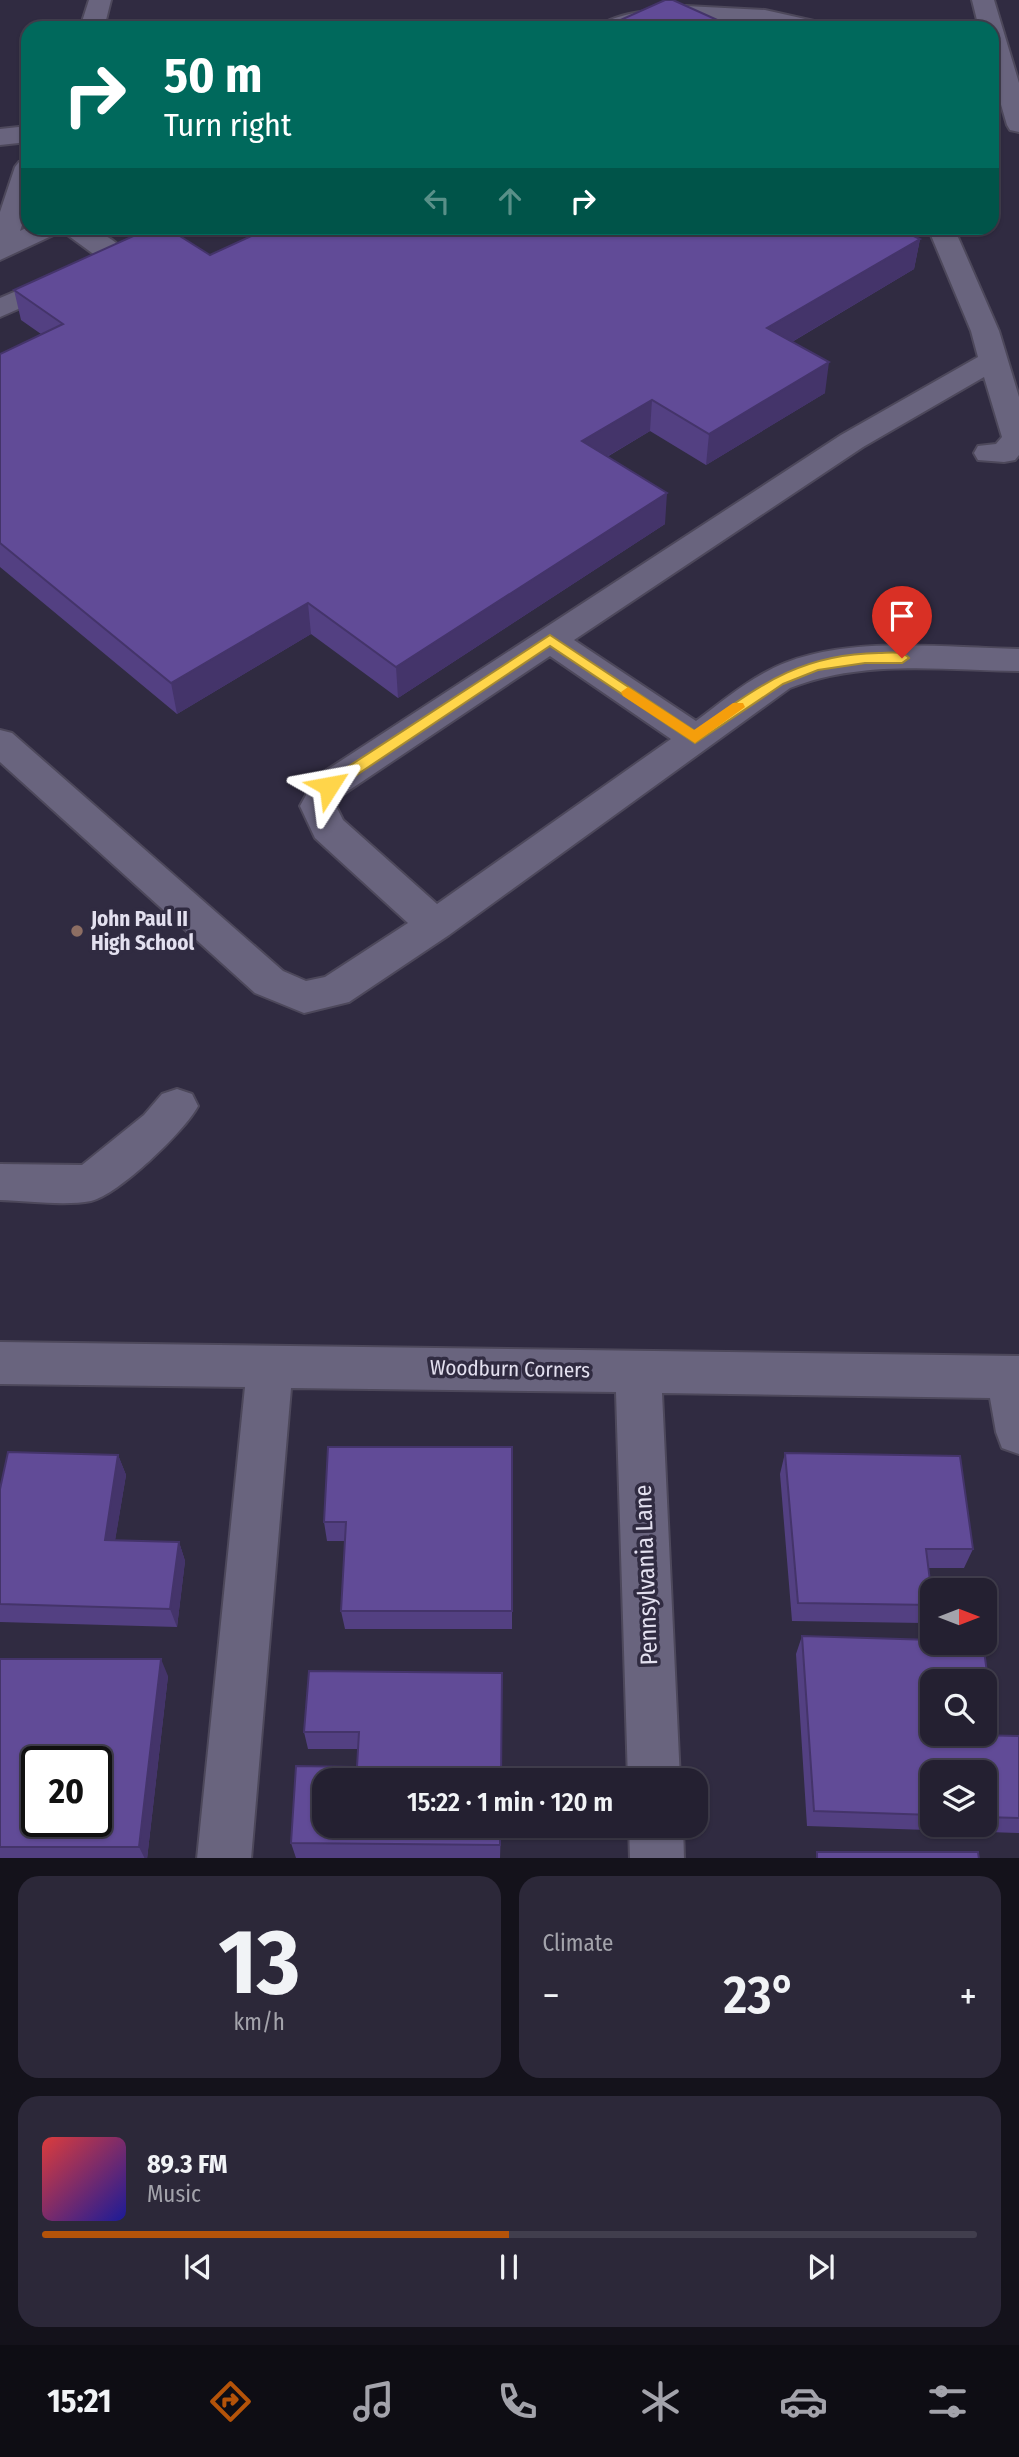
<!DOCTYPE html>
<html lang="en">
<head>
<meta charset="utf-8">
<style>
  body { margin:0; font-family:"Fira Sans Condensed",sans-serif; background:#2c2839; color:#f1f3f6; height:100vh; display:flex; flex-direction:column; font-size:26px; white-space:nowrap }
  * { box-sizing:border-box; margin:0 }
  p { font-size:23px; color:#a3a3ab }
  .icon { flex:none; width:38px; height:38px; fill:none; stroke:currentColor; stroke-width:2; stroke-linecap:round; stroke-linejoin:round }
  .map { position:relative; height:1858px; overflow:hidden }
  .panel { display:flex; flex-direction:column; gap:18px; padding:18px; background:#14121b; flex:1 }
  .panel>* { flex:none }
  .hud { position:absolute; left:21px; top:21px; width:978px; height:214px; border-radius:21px; box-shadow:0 2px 5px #0004,0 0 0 2px #413e4d; background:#00695c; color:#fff; overflow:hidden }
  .needle { width:46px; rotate:90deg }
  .buttons { position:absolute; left:920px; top:1578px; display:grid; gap:14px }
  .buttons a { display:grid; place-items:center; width:77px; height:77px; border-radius:14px; background:#242031; box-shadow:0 2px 5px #0004,0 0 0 2px #413e4d; font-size:35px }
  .speed { position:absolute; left:21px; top:1746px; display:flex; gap:14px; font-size:35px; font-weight:700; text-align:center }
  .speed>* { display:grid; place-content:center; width:91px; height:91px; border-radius:50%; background:#242031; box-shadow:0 2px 5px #0004,0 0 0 2px #413e4d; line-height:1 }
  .speed .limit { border:4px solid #111; border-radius:10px; background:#fff; color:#111 }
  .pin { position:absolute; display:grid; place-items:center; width:60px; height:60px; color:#fff; margin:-72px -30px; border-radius:50% 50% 50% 0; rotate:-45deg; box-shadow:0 0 7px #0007 }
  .pin .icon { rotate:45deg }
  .me { position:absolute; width:77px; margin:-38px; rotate:56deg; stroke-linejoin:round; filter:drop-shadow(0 0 5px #0008) }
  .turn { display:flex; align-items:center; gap:24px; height:147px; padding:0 28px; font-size:32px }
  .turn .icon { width:91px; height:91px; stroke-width:2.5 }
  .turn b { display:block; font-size:49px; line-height:60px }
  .lanes { display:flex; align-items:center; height:66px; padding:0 28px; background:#0003; justify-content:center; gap:35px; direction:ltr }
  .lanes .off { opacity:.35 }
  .big { font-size:52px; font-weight:600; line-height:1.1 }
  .panel .tile { flex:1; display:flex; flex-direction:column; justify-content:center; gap:10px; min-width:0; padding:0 24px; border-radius:21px; background:#2c2839 }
  .panel .dial { align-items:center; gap:0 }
  .dial b { font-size:91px; line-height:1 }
  .song { display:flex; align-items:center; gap:21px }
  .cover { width:84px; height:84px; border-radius:10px; background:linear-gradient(135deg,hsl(0 70% 55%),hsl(240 70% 35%)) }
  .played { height:7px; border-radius:4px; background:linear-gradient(90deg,#b45309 50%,#413e4d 50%) }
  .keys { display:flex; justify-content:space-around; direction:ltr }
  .heat { display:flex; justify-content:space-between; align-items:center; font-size:38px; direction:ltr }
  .panel .tiles { flex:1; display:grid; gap:18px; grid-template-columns:1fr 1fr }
  .tile:last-child { grid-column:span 2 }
  .trip { position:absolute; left:312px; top:1768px; width:396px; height:70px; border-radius:21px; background:#242031; box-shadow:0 2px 5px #0004,0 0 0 2px #413e4d; font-weight:600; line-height:70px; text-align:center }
  .tab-bar { display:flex; height:112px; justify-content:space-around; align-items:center; background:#0e0d14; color:#a3a3ab }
  .tab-bar .icon { width:49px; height:49px }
  .tab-bar .active { color:#b45309 }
  .tab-bar b { font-size:32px; color:#f1f3f6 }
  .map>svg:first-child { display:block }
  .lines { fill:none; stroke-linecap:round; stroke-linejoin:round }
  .minor-casing { stroke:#4d485b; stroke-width:4 }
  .minor { fill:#69647e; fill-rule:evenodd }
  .wall { fill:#534082; fill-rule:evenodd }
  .shaded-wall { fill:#44346a }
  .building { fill:#614b97; stroke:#44346a; stroke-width:2; fill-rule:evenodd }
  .route { fill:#ffd54a; stroke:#a68a30; stroke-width:2 }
  .slow { fill:#f59e0b }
  .education-dot { fill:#8d6e63; stroke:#302b41; stroke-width:2.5 }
  .labels { text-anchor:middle; stroke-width:7; stroke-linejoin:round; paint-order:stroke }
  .poi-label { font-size:21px; font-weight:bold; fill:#e3e0ef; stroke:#302b41; text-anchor:start }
  .street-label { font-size:21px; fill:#e3e0ef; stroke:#302b41 }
  .near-street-label { font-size:24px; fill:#e3e0ef; stroke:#302b41 }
</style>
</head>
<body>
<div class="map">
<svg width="1019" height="1859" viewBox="0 0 1019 1859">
  <rect width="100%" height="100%" fill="#302b41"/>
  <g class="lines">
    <defs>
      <path id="minor" d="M89 0H111L104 28H80Z
        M972 0H994L1019 83V132L1010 130 1007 125 992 74V28H979Z
        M686 6 765 10 823 23 827 28C788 28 751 20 712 20 674 19 637 28 598 28 609 13 667 8 686 6Z
        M28 126V142L0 145V129Z
        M28 159V207L20 231 28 227C64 228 103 221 127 255L123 261H103L62 231 0 260V212L15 167 19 162Z
        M928 228H954L999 331 1019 397V455L1015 460 1004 462 978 460 974 453 978 446 996 444 1002 437 984 377 863 447 574 640 696 721C718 705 741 685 766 672 836 633 941 648 1019 649V671C943 670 862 659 790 688L449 935 349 1002 304 1013 255 993 0 762V730L12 733 283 971 306 981 325 977 408 923 315 838 300 806 316 777 841 435 978 357 971 331ZM550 656 671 739 437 904 343 820 336 806 342 795Z
        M63 271 73 273 77 279 73 285 0 317V298Z
        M177 1089 192 1094 198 1106C185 1131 118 1195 91 1201 66 1206 27 1201 0 1200V1164L82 1165 144 1115 162 1094Z
        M0 1342 1019 1356V1454L1002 1448 996 1432 990 1398 662 1393 680 1780H628L616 1392 291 1388 251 1859H197L245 1387 0 1384Z
        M629 1825H683L684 1859H630Z"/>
    </defs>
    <use href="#minor" class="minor-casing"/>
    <use href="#minor" class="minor"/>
  </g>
  <path class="wall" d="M920 239 914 269 792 342 825 393 706 465 650 431 607 457 665 524 398 698 311 634 177 714 0 567V354L41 334 21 320 14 290 210 255Z
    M512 1447V1629H345L341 1611 345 1541H327L324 1522Z
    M785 1453 973 1549 964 1568H928L933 1605 924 1623 792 1621 780 1474Z
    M118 1455 126 1475 115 1540 179 1542 185 1561 177 1627 0 1622V1489Z
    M802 1636 988 1680 985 1684V1682H933V1734L1019 1736V1833L807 1826 796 1654ZM933 1773H985V1825H933Z
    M0 1659 168 1676 147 1859H0Z
    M309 1671 501 1825 500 1859 296 1858 291 1843 357 1767 358 1749H308L304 1732Z"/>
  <path class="shaded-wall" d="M920 239 914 269 763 359 767 328Z
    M829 362 825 393 706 465 709 434Z
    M652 400 650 431 581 472 582 441Z
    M667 493 665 524 398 698 396 667Z
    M308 603 311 634 177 714 171 683Z
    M118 1455 126 1475 112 1559 105 1540Z
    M179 1542 185 1561 177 1627 170 1609Z
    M161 1659 168 1676 147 1859H145L139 1847Z"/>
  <path class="building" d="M665 0H673L735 28H611L607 26Z
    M151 228H167L210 255 269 228H897L920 239 767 328 829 362 709 434 652 400 582 441 667 493 396 667 308 603 171 683 0 543V354L63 324 14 290Z
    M328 1447H512V1611H341L346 1522H324Z
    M8 1452 118 1455 105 1540 179 1542 170 1609 0 1604V1489Z
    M785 1453 960 1456 973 1549H926L933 1605 798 1603Z
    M802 1636 933 1640V1643H983L988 1680 941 1678 942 1682H933V1734L1019 1736V1818L985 1817V1773H933V1815L814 1811Z
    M0 1659H161L139 1847H0ZM37 1762H96V1822H37Z
    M309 1671 502 1673 501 1780H324V1825H500V1845L291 1843 296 1766 357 1767 359 1732H304Z
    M817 1852H978L979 1859H817Z"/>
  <path class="route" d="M550 635 695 731C758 687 798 654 879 653 889 653 902 650 909 658L902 663H865L818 670 783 684 695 743 550 646 334 790H323V783Z"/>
  <path class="slow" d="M628 687 694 730 733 703H743L745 707 695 743 623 696 621 692Z"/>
  <circle class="education-dot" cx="77" cy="931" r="7"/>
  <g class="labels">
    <g class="poi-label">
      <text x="91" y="926">John Paul II<tspan x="91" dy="24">High School</tspan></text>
    </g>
    <g class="street-label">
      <text transform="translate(510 1369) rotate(1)" y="7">Woodburn Corners</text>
    </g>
    <g class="near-street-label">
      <text transform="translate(646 1575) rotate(-92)" y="8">Pennsylvania Lane</text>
    </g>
  </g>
</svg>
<div class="buttons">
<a><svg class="needle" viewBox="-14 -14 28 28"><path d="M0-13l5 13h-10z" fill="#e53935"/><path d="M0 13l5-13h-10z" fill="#a3a3ab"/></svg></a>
<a><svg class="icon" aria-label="search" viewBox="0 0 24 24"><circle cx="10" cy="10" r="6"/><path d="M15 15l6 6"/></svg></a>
<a><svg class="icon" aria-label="layers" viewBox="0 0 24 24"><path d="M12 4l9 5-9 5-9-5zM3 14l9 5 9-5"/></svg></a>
</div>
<div class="speed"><div class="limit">20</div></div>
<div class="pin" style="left:902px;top:658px;background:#d93025"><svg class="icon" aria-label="arrive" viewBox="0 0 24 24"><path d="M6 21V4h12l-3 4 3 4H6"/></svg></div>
<svg class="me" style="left:329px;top:786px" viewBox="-20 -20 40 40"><path d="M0-17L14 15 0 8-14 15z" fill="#ffd54a" stroke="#fff" stroke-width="4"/></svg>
<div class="trip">15:22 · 1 min · 120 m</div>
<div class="hud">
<div class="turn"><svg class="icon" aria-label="right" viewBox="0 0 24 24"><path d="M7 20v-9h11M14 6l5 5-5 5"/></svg><div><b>50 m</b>Turn right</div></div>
<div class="lanes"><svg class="icon off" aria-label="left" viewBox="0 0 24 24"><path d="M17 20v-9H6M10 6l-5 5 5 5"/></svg><svg class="icon off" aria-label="ahead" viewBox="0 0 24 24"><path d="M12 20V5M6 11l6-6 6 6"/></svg><svg class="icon" aria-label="right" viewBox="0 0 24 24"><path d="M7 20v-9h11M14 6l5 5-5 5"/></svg></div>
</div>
</div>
<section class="panel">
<div class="tiles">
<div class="tile dial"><b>13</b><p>km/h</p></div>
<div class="tile"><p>Climate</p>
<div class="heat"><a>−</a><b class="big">23°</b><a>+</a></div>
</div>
<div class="tile">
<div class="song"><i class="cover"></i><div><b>89.3 FM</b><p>Music</p></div></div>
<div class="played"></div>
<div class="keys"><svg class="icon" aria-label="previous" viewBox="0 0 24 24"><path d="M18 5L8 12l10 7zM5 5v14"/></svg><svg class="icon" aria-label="pause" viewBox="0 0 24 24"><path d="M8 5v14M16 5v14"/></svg><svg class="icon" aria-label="next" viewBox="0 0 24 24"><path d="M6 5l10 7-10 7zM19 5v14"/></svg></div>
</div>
</div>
</section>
<nav class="tab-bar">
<b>15:21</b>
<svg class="icon active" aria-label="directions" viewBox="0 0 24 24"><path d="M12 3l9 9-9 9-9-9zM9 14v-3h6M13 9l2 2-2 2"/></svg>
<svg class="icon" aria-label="music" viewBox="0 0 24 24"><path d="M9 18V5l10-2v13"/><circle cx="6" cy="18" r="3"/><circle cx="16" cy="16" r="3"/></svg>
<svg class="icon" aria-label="phone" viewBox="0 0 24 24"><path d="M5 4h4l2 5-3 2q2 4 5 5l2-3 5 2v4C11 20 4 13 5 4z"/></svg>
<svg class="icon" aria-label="climate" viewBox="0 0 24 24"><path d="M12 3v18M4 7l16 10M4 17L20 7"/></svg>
<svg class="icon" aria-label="car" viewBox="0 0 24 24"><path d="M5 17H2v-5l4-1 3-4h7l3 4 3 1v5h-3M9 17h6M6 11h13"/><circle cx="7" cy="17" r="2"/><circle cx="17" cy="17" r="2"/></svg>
<svg class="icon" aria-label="filters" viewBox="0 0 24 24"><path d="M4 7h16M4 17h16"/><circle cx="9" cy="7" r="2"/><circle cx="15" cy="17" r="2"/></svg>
</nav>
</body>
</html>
